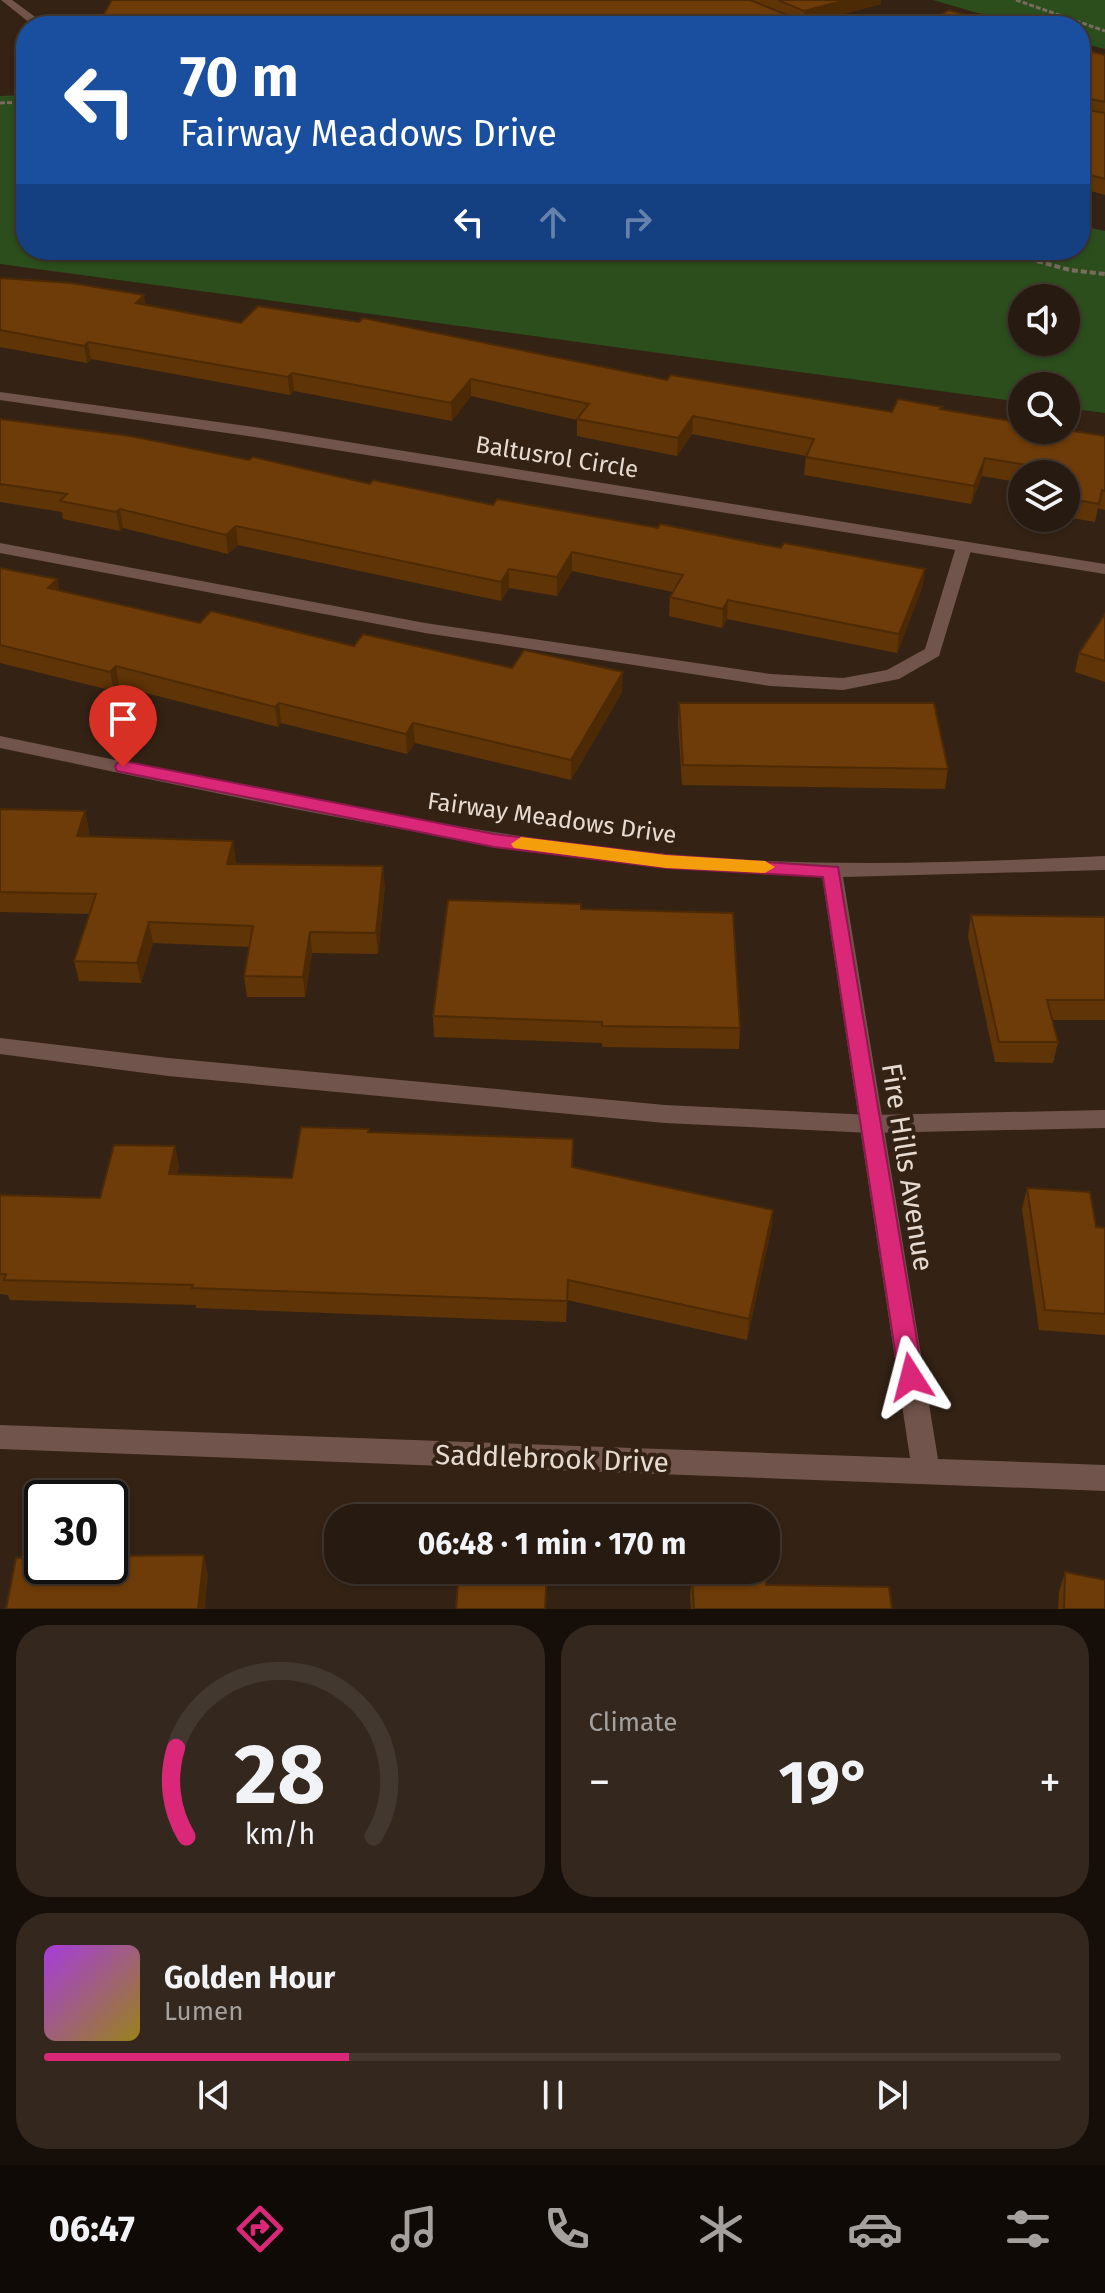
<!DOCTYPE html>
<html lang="en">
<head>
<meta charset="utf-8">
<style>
  body { margin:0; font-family:"Fira Sans",sans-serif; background:#33271e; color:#f1f3f6; height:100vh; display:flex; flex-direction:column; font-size:30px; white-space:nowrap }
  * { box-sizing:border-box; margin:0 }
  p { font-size:26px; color:#a4a19f }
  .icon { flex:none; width:44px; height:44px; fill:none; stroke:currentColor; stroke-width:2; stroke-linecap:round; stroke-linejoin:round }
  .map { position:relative; height:1609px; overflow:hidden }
  .side { display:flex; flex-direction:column; gap:16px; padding:16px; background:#150e09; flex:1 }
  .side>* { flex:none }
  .guide { position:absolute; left:16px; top:16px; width:1074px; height:244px; border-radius:32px; box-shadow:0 2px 6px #0004,0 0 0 2px #433830; background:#1a4fa0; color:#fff; overflow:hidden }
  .controls { position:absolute; left:1008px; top:284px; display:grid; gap:16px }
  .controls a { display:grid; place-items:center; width:72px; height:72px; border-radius:50%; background:#271a10; box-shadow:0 2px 6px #0004,0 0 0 2px #433830; font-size:40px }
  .speed { position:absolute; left:24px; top:1480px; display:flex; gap:16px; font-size:40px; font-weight:700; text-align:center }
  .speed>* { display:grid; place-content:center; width:104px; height:104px; border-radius:50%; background:#271a10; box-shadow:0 2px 6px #0004,0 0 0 2px #433830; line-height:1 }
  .speed .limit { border:4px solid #111; border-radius:12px; background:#fff; color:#111 }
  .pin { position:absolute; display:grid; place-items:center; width:68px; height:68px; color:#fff; margin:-82px -34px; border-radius:50% 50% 50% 0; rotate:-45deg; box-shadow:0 0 8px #0007 }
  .pin .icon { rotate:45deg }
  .me { position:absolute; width:88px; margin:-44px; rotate:351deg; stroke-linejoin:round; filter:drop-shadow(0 0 6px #0008) }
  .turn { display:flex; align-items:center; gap:28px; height:168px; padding:0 32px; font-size:36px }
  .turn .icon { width:104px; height:104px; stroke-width:2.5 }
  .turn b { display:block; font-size:56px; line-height:68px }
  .lanes { display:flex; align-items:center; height:76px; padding:0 32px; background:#0003; justify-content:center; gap:40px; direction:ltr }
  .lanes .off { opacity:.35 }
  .big { font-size:60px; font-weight:700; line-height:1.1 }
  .side .card { flex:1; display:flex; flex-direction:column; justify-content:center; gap:12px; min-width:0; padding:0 28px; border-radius:32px; background:#33271e }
  .side .dial { align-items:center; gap:0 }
  .dial svg { height:208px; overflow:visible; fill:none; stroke:#433830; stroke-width:7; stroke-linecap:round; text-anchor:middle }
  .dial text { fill:#f1f3f6; stroke:none }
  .song { display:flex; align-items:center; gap:24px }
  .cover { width:96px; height:96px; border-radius:12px; background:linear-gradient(135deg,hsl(280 70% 55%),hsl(50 70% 35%)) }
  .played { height:8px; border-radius:4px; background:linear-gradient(90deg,#db2777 30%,#433830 30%) }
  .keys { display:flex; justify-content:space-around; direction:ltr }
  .heat { display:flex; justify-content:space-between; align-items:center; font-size:44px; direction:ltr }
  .side .tiles { flex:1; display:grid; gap:16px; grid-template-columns:1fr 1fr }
  .card:last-child { grid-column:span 2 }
  .trip { position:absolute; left:324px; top:1504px; width:456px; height:80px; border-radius:32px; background:#271a10; box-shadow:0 2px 6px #0004,0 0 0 2px #433830; font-weight:700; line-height:80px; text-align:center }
  .tabs { display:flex; height:128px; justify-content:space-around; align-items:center; background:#100a06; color:#a4a19f }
  .tabs .icon { width:56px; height:56px }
  .tabs .current { color:#db2777 }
  .tabs b { font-size:36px; color:#f1f3f6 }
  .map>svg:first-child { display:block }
  .green { fill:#2b4e1c; fill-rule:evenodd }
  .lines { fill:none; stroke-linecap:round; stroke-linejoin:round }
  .path-far1 { stroke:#7a6b5f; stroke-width:3; stroke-dasharray:5 2; stroke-linecap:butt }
  .path { stroke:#7a6b5f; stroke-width:4; stroke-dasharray:6 3; stroke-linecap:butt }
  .service { fill:#71544b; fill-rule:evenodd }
  .minor { fill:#71544b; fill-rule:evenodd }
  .wall { fill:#5f3407 }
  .shaded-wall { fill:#4d2a06 }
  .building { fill:#6e3c08; stroke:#4d2a06; stroke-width:2 }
  .route { fill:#db2777; stroke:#8e194d; stroke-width:2 }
  .slow { fill:#f59e0b }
  .labels { text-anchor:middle; stroke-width:8; stroke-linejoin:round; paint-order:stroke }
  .street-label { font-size:24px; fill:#e6dad1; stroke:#342315 }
  .near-street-label { font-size:28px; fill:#e6dad1; stroke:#342315 }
</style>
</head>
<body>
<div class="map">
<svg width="1105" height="1609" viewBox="0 0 1105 1609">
  <rect width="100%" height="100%" fill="#342315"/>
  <path class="green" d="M933 0H1105V49L1080 43V26H1022Z
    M26 95V250H1080V226L1105 231V413L1066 408V386H1022V402L0 264V96ZM1022 298H1066V342H1022Z"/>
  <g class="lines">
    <path class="path-far1" d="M1016 0 1105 31
      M0 103 26 102
      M996 250 1018 256"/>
    <path class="path" d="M1011 254 1070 270 1105 274"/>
    <path class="service" d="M964 542 972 547 939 656 899 679 843 690 770 686 425 633 0 553V543L425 623 770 674 843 678 887 670 925 649 956 547Z
      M0 1038 168 1058 665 1105 871 1115 1105 1110V1128L871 1133 665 1123 168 1076 0 1054Z"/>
    <path class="minor" d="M1 0H12L38 19 60 26 30 23Z
      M724 0H738L800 26H786Z
      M0 392 261 428 1105 564V574L261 438 0 400Z
      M0 736C220 781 441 832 665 854 811 868 959 863 1105 856V870L843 877 938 1459 1105 1465V1491L0 1449V1425L910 1458 822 876C544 869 272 804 0 748Z"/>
  </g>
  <path class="wall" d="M112 0H881V4L802 25 787 18 786 26Z
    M1080 49 1105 55V195L1080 188Z
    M0 278 241 323 667 380 892 412 941 409 1105 436V510L1098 508 1095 522 1066 517V474H1022V483L982 476 971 504 804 475 806 456 692 434 677 456 577 436V420L471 396 452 421 294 391 290 395 91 359 87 363 0 347Z
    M0 419 493 505 658 528 781 548 925 569 922 588 897 653 727 619 722 628 669 616 670 597 673 592 572 571 557 596 509 588 501 601 238 545 228 554 123 528 120 531 63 519 62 512 0 502Z
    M0 568 57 579 59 590 200 623 512 668 622 692 571 780 415 743 407 754 281 723 278 727 119 686 114 691 0 663Z
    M1105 614V682L1075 672 1079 653Z
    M679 703 948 769 945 789 682 785 678 723Z
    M0 809 85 811 89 831 88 836 233 841 236 864 385 886 378 954 312 953 305 997H247L244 976 250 947 153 943 141 983 79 981 74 961 90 914 0 912Z
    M581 909 740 1028 739 1049 602 1047V1043L434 1037 433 1016Z
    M971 915 1105 917V1020H1052L1058 1042 1053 1063 995 1062 968 936Z
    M369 1129V1133L573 1167 773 1210 771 1230 747 1340 567 1300 566 1322 196 1308V1305L10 1300 8 1295 0 1294V1195L100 1198 175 1146 179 1167 177 1174 292 1178Z
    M1027 1188 1096 1227 1105 1228V1335L1039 1330 1022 1209Z
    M1065 1572 1105 1609H1058L1059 1592Z
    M692 1576 766 1585 892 1609H691L690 1595Z"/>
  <path class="shaded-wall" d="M846 0H881V4L802 25 804 11Z
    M787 15 786 26H745Z
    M144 295 147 312 136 303Z
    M88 342 91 359 87 363 84 346Z
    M292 373 294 391 290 395 288 377Z
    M471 379V396L452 421 451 403Z
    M693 416 692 434 677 456 678 438Z
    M985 458 982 476 971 504 974 486Z
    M120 509 123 528 120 531 116 512Z
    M236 526 238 545 228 554 226 535Z
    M572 552V571L557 596V577Z
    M509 569V588L501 601V582Z
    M925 569 922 588 897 653 899 634Z
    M57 579 61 598 48 588Z
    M728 600 727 619 722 628 723 609Z
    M116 666 119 686 114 691 110 672Z
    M623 672 622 692 571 780V760Z
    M279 703 281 723 278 727 275 707Z
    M413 723 415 743 407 754 406 734Z
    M85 811 89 831 81 856 77 836Z
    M233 841 236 861 230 884 227 864Z
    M383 866 385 886 378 954 376 933Z
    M149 922 153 943 141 983 137 963Z
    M310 932 312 953 305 997 303 977Z
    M175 1146 179 1167 173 1194 169 1174Z
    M773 1210 771 1230 747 1340 749 1319Z
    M204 1555 208 1575 205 1609H198Z"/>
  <path class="building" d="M112 0H750L787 15 745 26H97Z
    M778 0H846L804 11Z
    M949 10 973 17 981 14 1023 26H922Z
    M1080 49 1105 55V102L1081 97 1082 109 1105 113V179L1080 172Z
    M0 278 71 283 144 295 136 303 241 323 258 306 359 322 363 318 667 380 671 375 892 412 898 399 942 407 940 409 1022 423V430H1066L1105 436V491L1102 490 1099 504 1066 498V474H1061L1062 471 985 458 974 486 806 457 814 439 693 416 678 438 577 419 589 404 471 379 451 403 292 373 288 377 88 342 84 346 0 330Z
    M0 419 130 436 249 460 253 457 370 484 373 480 493 505 497 499 658 528 660 524 781 548 784 543 925 569 899 634 728 600 723 609 670 597 683 575 572 552 557 577 509 569 501 582 236 526 226 535 120 509 116 512 60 501 67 494 0 484Z
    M0 568 57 579 48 588 200 623 211 611 354 646 363 634 512 668 524 650 623 672 571 760 413 723 406 734 279 703 275 707 116 666 110 672 0 645Z
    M1105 614V661L1079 653Z
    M679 703H934L948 769 683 765Z
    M0 809 85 811 77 836 233 841 227 864 383 866 376 933 310 932 303 977 244 976 253 926 149 922 137 963 74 961 96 894 0 892Z
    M448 900 581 904V909L733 913 740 1028 602 1026V1022L433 1016Z
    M971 915 1105 917V1000H1047L1058 1042H999Z
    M301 1127 369 1129 368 1132 573 1139 572 1167 773 1210 749 1319 568 1280 567 1301 192 1288 193 1285 4 1280 6 1274H0V1195L100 1198 114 1145 175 1146 169 1174 292 1178Z
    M1027 1188 1090 1192 1096 1227 1105 1228V1314L1045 1310Z
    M204 1555 198 1609H6L16 1558 42 1557V1566H110V1556Z
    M459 1570 547 1571 545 1609H456Z
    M1065 1572 1105 1580V1609H1064Z
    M692 1576H766V1585L889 1587 892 1609H694Z"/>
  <path class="route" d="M123 761 494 834 666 855 838 867 923 1377 920 1384 911 1388 902 1384 899 1377 823 877 666 868 494 847 117 771 115 767 117 763Z"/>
  <path class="slow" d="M521 837 666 855 765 861 775 867 765 873 666 868 514 848 511 844Z"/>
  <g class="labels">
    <g class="street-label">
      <text transform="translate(557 457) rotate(9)" y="8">Baltusrol Circle</text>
      <text transform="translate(552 818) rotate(8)" y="8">Fairway Meadows Drive</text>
    </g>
    <g class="near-street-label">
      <text transform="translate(908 1167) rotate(81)" y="10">Fire Hills Avenue</text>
      <text transform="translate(552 1458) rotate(2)" y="10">Saddlebrook Drive</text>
    </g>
  </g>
</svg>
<div class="controls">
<a><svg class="icon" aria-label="sound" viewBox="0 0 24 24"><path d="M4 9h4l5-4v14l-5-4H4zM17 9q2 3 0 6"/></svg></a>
<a><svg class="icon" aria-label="search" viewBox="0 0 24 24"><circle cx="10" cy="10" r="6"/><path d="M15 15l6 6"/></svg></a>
<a><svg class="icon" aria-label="layers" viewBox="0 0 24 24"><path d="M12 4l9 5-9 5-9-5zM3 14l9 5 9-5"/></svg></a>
</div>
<div class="speed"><div class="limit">30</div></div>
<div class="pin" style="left:123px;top:767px;background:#d93025"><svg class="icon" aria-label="arrive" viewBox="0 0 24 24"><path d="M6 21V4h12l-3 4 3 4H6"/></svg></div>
<svg class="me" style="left:911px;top:1377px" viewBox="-20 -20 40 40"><path d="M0-17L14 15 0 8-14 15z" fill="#db2777" stroke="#fff" stroke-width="4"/></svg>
<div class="trip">06:48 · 1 min · 170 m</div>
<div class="guide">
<div class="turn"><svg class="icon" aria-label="left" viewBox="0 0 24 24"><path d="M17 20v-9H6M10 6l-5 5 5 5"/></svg><div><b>70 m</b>Fairway Meadows Drive</div></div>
<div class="lanes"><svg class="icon" aria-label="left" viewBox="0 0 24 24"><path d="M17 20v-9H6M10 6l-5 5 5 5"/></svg><svg class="icon off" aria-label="ahead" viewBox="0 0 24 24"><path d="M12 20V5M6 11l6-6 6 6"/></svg><svg class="icon off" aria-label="right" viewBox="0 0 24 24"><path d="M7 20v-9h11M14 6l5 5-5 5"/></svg></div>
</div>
</div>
<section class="side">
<div class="tiles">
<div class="card dial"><svg viewBox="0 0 100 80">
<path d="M14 69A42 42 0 1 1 86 69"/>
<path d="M14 69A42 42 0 0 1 10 35" stroke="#db2777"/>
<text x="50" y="56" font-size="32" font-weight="700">28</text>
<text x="50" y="72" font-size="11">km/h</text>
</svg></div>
<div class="card"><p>Climate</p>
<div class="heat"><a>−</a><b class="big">19°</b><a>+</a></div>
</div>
<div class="card">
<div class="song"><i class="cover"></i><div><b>Golden Hour</b><p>Lumen</p></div></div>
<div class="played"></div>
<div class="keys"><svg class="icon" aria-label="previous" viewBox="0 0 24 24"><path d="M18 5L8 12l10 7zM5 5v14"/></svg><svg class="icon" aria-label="pause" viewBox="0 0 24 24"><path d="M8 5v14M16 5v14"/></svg><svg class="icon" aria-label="next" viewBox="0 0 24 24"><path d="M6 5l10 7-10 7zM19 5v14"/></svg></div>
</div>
</div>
</section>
<nav class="tabs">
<b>06:47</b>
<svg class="icon current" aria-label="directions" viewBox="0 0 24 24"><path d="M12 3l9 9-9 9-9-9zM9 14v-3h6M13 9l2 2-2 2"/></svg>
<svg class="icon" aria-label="music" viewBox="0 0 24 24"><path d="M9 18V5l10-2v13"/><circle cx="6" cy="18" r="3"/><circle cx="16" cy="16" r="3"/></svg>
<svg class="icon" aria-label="phone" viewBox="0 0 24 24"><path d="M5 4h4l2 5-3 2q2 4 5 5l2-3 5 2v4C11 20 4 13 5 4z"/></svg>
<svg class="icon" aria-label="climate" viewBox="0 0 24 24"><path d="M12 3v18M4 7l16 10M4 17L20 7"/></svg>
<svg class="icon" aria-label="car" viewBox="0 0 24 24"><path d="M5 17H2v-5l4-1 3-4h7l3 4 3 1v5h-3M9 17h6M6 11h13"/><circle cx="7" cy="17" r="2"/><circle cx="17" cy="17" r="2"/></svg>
<svg class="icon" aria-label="filters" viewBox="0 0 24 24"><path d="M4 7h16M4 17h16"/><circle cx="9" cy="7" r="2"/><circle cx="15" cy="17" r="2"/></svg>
</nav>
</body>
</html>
